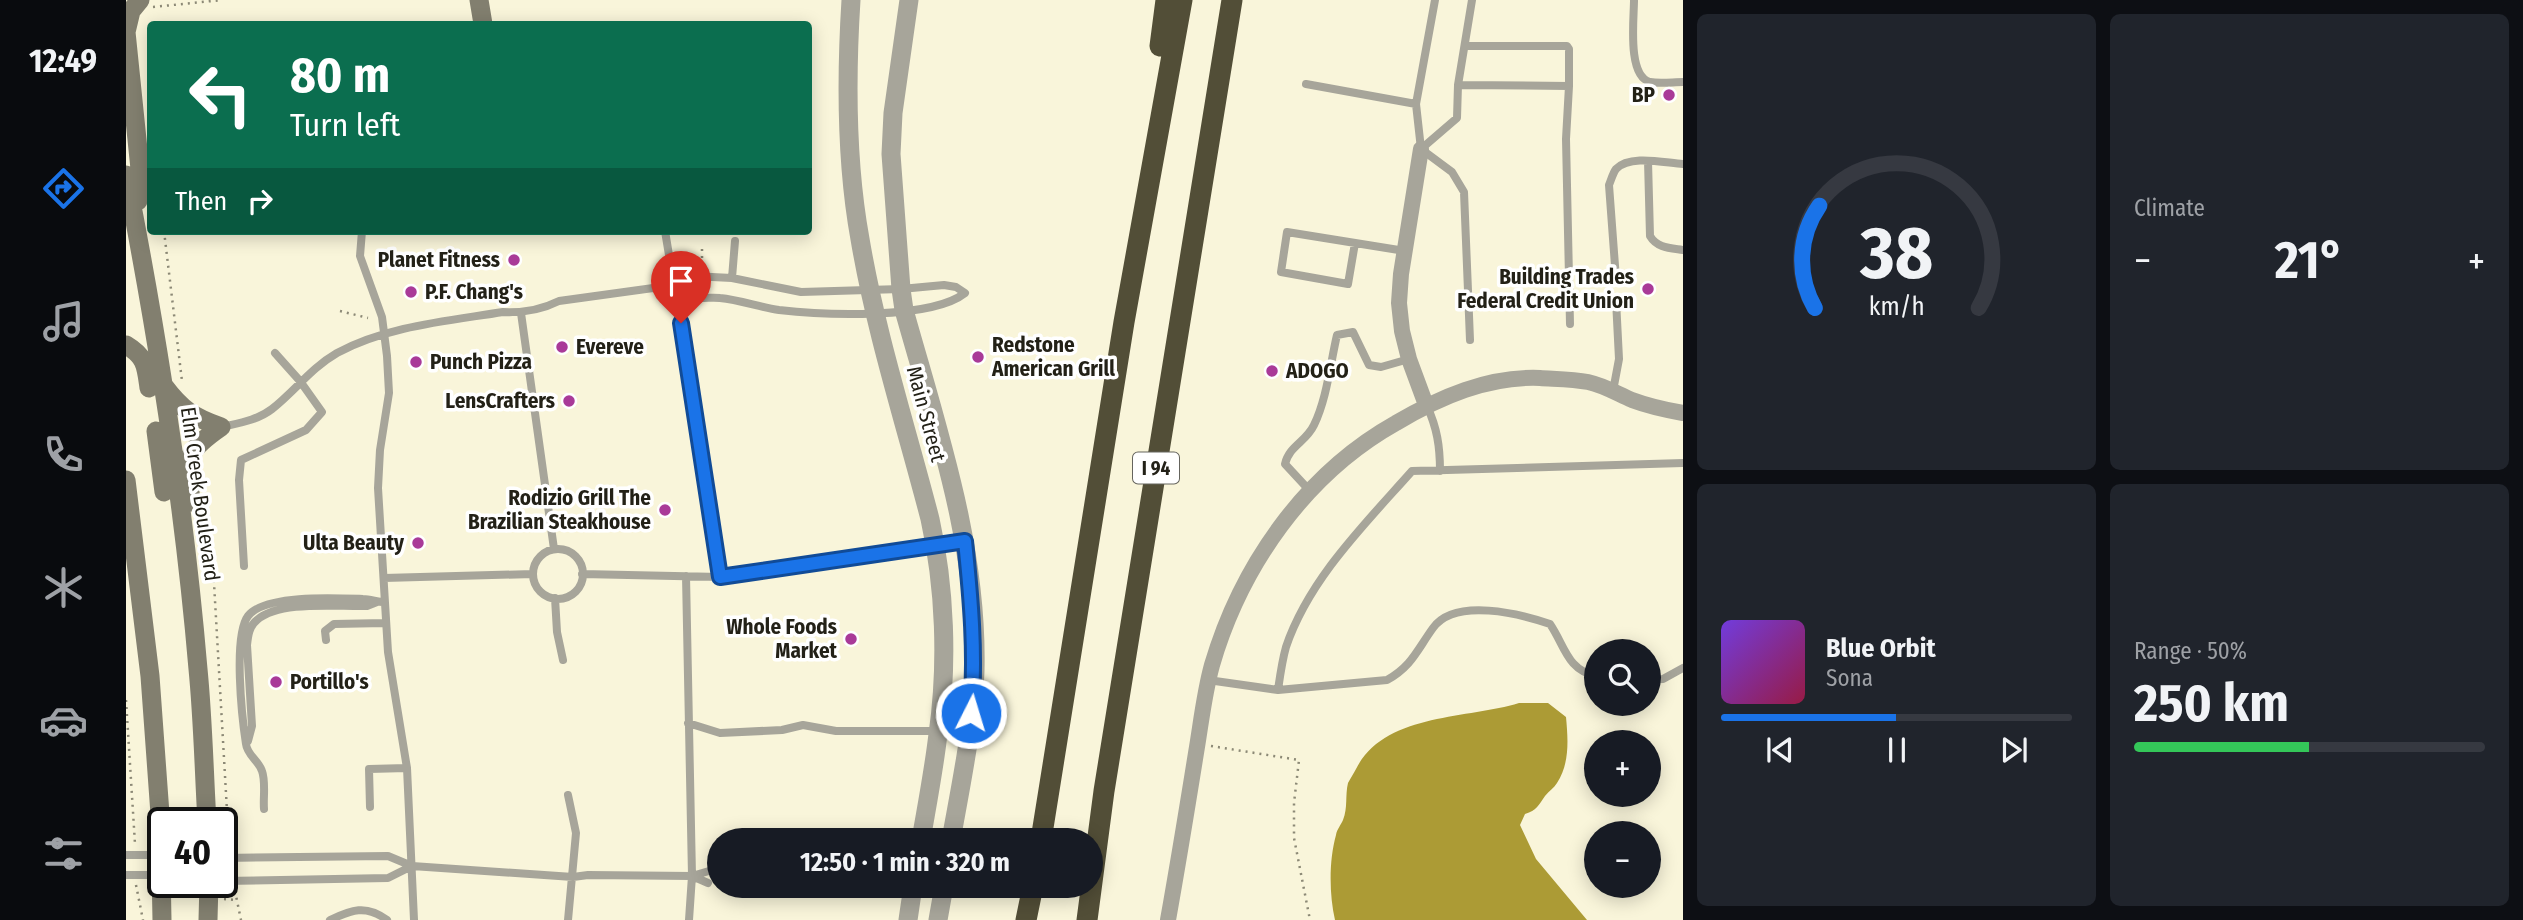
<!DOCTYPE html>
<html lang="en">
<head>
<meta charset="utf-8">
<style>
  body { margin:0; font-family:"Fira Sans Condensed",sans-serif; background:#20242c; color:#f1f3f6; height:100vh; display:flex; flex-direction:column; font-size:26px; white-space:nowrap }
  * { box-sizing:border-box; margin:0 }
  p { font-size:23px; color:#9ea1a6 }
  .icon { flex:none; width:38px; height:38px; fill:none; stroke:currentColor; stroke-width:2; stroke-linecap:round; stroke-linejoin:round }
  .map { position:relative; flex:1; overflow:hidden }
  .drawer { display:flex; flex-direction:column; gap:14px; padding:14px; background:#0d0f14; width:840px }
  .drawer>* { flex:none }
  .hud { position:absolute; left:21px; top:21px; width:665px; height:214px; border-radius:7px; box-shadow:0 4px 18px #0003; background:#0b6e4f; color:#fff; overflow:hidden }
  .tools { position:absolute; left:1458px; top:639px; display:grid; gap:14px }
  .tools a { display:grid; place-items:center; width:77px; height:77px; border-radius:50%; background:#171b24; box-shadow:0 4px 18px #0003; font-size:35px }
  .speed { position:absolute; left:21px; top:807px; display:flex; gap:14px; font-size:35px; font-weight:700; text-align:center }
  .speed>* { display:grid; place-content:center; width:91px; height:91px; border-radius:50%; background:#171b24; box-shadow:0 4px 18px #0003; line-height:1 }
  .speed .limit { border:4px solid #111; border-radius:10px; background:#fff; color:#111 }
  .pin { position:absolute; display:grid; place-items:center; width:60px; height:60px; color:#fff; margin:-72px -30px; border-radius:50% 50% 50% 0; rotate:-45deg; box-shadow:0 0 7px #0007 }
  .pin .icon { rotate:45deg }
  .me { position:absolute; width:77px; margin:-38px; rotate:5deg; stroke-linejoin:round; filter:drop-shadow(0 0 5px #0008) }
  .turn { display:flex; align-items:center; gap:24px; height:147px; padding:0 28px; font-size:32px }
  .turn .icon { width:91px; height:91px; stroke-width:2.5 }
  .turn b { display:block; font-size:49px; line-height:60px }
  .then { display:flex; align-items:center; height:66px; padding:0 28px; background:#0003; gap:14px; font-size:26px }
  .big { font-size:52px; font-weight:700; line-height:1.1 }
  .drawer .card { flex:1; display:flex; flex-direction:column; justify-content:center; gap:10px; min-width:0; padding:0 24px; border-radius:10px; background:#20242c }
  .drawer .dial { align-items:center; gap:0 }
  .dial svg { height:182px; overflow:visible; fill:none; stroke:#363941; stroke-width:7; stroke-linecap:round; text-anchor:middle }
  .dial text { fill:#f1f3f6; stroke:none }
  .song { display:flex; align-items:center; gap:21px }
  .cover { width:84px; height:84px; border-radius:10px; background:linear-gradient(135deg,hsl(260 70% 55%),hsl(340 70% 35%)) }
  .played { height:7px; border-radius:4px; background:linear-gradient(90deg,#1a73e8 50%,#363941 50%) }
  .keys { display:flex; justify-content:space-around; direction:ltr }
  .heat { display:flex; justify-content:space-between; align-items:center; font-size:38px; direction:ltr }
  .charge { height:10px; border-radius:5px; background:linear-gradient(90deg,#34c759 50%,#363941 0) }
  .drawer .tiles { flex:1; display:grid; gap:14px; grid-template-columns:repeat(2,1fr) }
  .trip { position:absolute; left:581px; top:828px; width:396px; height:70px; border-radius:35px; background:#171b24; box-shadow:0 4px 18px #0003; font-weight:700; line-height:70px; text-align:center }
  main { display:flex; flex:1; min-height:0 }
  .dock { display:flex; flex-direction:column; width:126px; justify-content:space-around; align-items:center; background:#090b0e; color:#9ea1a6 }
  .dock .icon { width:49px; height:49px }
  .dock .active { color:#1a73e8 }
  .dock b { font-size:32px; color:#f1f3f6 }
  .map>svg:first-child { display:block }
  .water { fill:#ac9b35 }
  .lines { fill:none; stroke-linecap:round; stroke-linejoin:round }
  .path { stroke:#8c8976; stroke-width:2.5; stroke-dasharray:2 5; stroke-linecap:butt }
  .service { stroke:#a7a59a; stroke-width:8 }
  .minor { stroke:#a7a59a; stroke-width:16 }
  .tertiary { stroke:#a7a59a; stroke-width:19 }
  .secondary { stroke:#827f6f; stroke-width:19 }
  .motorway { stroke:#524e37; stroke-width:21 }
  .route-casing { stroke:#114b97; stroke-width:18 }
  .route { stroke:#1a73e8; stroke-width:12 }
  .poi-dot { fill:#a93a98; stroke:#fff; stroke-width:2.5 }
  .labels { text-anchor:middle; stroke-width:7; stroke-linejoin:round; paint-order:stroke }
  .shield { fill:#fff; stroke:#65645d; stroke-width:2 }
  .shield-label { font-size:19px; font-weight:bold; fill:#232117 }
  .poi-label { font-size:21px; font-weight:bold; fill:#232117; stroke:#fff; text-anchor:end }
  .street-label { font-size:21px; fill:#232117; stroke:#fff }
</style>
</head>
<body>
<main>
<nav class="dock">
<b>12:49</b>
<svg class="icon active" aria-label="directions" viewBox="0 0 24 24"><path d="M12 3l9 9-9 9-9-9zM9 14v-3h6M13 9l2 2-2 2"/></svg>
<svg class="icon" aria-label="music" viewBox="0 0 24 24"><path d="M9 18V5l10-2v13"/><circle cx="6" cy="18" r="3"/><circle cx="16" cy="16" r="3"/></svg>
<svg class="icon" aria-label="phone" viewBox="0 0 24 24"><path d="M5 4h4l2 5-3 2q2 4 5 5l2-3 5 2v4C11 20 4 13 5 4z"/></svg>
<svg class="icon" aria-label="climate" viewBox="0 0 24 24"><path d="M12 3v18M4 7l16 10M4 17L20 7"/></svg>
<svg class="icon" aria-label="car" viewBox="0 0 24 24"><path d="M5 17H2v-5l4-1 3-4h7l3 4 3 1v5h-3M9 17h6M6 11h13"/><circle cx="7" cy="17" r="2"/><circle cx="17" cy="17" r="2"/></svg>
<svg class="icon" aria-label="filters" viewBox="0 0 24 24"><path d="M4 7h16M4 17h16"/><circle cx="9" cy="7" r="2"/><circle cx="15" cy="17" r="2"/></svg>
</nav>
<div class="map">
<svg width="1557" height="920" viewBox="0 0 1557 920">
  <rect width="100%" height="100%" fill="#f9f5da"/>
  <path class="water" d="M1393 703H1422L1440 717C1442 739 1444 763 1431 783 1428 788 1423 791 1419 796 1412 806 1411 810 1399 814L1394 825 1410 859 1461 920H1209C1203 894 1203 860 1210 835 1211 829 1215 825 1217 820 1222 808 1219 795 1222 783 1224 779 1228 773 1230 769 1258 713 1341 719 1393 703Z"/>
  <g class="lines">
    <path class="path" d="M27 7 96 0
      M38 231 56 381
      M576 258V244
      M214 311 242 318
      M78 511 88 583 103 846
      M0 700 9 844
      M1085 746 1173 760 1168 803V838L1184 920
      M10 885 17 920
      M109 891 115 920
      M53 895 67 896
      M98 899 111 900"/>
    <path class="service" d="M1309 0 1290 104 1295 149 1326 172 1338 192 1344 340
      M1508 0C1508 19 1501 76 1524 82 1534 84 1547 82 1557 82
      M1180 84 1290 104
      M1332 85 1443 86V49L1441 46H1339
      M1443 86 1440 139 1444 324
      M1295 149 1331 118 1332 85 1346 0
      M1522 161 1524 236C1531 248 1544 248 1557 250
      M236 231 234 256 256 317 261 356 263 393 254 450 252 488 262 652 281 768 288 920
      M539 231 573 435 594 577
      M1229 243 1222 284 1155 272 1161 232 1279 251
      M566 276 606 278 675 292 775 289 818 285 830 287 839 293C805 320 696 315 653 310 633 307 614 300 594 298 586 297 575 299 567 297 561 295 554 288 549 285Z
      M606 278 609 241
      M1490 279 1483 185C1485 180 1487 173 1490 169 1504 154 1539 163 1557 164
      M395 313 428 549
      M1487 391 1493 359 1490 300
      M1301 406C1311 428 1314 446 1314 471
      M96 427C113 423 132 420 146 409 169 391 185 368 211 353 261 326 322 321 377 312 398 313 415 310 433 301L549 285
      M1184 491 1159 464C1163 446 1180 442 1188 425 1201 398 1204 365 1211 335L1227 332 1243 365 1255 367 1283 359
      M407 574a25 25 0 1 1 50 0a25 25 0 1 1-50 0Z
      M118 566 113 480 115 460 180 430 196 412 174 381 149 353
      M456 574 594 577 836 542
      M560 576 566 876 563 920
      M258 578 407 574
      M429 598 431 632 437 660
      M200 640 199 631 208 624 259 623
      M1082 680 1152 690C1154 676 1156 661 1160 647 1183 579 1239 524 1286 471L1557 463
      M1522 680 1537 679 1557 668
      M1152 690 1261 680C1286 666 1291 650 1307 628 1329 597 1395 614 1424 624 1439 646 1441 670 1470 676
      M562 723 594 733 656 730 677 725 710 731H813L843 734
      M122 741 126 726 121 645C122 636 123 626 131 620 154 600 211 607 241 606L251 602
      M442 795 450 833 442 920
      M244 807 243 769 281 768
      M138 809C137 798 140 782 136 771 133 761 121 755 120 744 116 718 107 636 122 616 139 594 211 598 237 599 245 599 251 602 258 602
      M0 855H34
      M96 858 262 856 286 866 447 877 462 875 566 876 583 871
      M0 875H36
      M566 876 582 883
      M96 881 262 878 286 866
      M204 920C225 910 240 904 261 920"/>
    <path class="minor" d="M1295 149 1275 274 1273 303 1276 331 1283 359 1300 405
      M1042 920C1052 864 1061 809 1070 753 1075 724 1078 694 1086 665 1115 566 1179 474 1270 423 1314 397 1362 376 1414 378 1429 379 1447 379 1462 382 1477 385 1492 394 1506 400 1522 406 1540 410 1557 413"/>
    <path class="tertiary" d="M725 0C720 79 720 162 734 239 750 334 780 426 804 519 819 587 822 664 812 734 808 769 801 805 795 840
      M783 0 767 113 765 154 775 289 778 310C811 428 852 546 849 671 847 728 835 784 825 840
      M782 920 787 886
      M812 920 818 886"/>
    <path class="secondary" d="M353 0 357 24
      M0 175C32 338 58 504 72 669 77 720 78 771 81 822
      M12 201 14 169 0 32 5 11 14 0
      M0 345C20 357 20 366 23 388
      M38 386C56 410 67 417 95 427
      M30 431 38 492
      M0 480 24 676 34 814 36 920
      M65 502C61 459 56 454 95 427
      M82 920 83 882"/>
    <path class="motorway" d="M1034 46 1040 0
      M915 840 998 322 1056 0
      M900 920 907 886
      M961 920 978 791 1106 0"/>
  </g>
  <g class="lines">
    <defs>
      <path id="route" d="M555 323 594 577 839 541C845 599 850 655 845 713"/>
    </defs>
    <use href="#route" class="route-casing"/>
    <use href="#route" class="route"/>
  </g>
  <g class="poi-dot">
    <circle cx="1543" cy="95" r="7"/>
    <circle cx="388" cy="260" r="7"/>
    <circle cx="1522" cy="289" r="7"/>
    <circle cx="285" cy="292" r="7"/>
    <circle cx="436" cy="347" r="7"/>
    <circle cx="852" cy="357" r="7"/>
    <circle cx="290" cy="362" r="7"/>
    <circle cx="1146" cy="371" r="7"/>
    <circle cx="443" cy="401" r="7"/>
    <circle cx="539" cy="510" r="7"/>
    <circle cx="292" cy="543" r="7"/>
    <circle cx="725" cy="639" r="7"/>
    <circle cx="150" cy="682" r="7"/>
  </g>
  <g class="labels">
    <rect class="shield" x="1007" y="452.5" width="46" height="31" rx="5"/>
    <g class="shield-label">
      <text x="1030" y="475">I 94</text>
    </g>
    <g class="poi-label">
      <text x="1529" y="102">BP</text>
      <text x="374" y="267">Planet Fitness</text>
      <text x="1508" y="284">Building Trades<tspan x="1508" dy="24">Federal Credit Union</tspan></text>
      <text x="299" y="299" text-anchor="start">P.F. Chang's</text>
      <text x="866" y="352" text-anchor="start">Redstone<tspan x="866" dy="24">American Grill</tspan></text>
      <text x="450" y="354" text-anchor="start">Evereve</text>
      <text x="304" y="369" text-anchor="start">Punch Pizza</text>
      <text x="1160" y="378" text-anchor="start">ADOGO</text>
      <text x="429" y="408">LensCrafters</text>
      <text x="525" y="505">Rodizio Grill The<tspan x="525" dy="24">Brazilian Steakhouse</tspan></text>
      <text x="278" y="550">Ulta Beauty</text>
      <text x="711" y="634">Whole Foods<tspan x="711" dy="24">Market</tspan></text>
      <text x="164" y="689" text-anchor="start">Portillo's</text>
    </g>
    <g class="street-label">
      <text transform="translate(800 414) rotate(75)" y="7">Main Street</text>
      <text transform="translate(74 494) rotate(82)" y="7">Elm Creek Boulevard</text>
    </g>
  </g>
</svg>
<div class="tools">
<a><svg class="icon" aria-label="search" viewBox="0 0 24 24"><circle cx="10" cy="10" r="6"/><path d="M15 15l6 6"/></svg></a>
<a>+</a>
<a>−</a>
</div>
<div class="speed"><div class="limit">40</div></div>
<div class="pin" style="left:555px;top:323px;background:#d93025"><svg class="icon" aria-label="arrive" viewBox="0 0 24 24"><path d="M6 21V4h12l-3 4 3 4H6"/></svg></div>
<svg class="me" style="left:845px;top:713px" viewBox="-20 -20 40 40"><circle r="17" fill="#1a73e8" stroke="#fff" stroke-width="3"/><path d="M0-11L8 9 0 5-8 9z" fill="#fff"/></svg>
<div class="trip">12:50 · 1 min · 320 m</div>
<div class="hud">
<div class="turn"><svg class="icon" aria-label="left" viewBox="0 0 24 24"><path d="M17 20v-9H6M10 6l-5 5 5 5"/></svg><div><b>80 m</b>Turn left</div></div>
<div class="then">Then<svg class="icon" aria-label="right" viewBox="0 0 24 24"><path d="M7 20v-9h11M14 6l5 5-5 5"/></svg></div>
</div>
</div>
<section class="drawer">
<div class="tiles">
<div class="card dial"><svg viewBox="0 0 100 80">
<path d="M14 69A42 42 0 1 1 86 69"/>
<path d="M14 69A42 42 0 0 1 16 24" stroke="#1a73e8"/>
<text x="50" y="56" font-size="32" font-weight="700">38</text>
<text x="50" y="72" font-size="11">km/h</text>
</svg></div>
<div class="card"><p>Climate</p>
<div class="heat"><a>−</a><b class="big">21°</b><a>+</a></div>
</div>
<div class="card">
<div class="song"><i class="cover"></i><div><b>Blue Orbit</b><p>Sona</p></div></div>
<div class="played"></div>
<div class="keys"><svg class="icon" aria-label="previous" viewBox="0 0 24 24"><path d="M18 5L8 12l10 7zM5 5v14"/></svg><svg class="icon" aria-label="pause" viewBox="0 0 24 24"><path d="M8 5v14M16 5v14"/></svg><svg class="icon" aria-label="next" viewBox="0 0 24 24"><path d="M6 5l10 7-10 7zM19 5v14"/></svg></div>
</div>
<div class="card"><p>Range · 50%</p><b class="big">250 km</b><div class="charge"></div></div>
</div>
</section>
</main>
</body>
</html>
